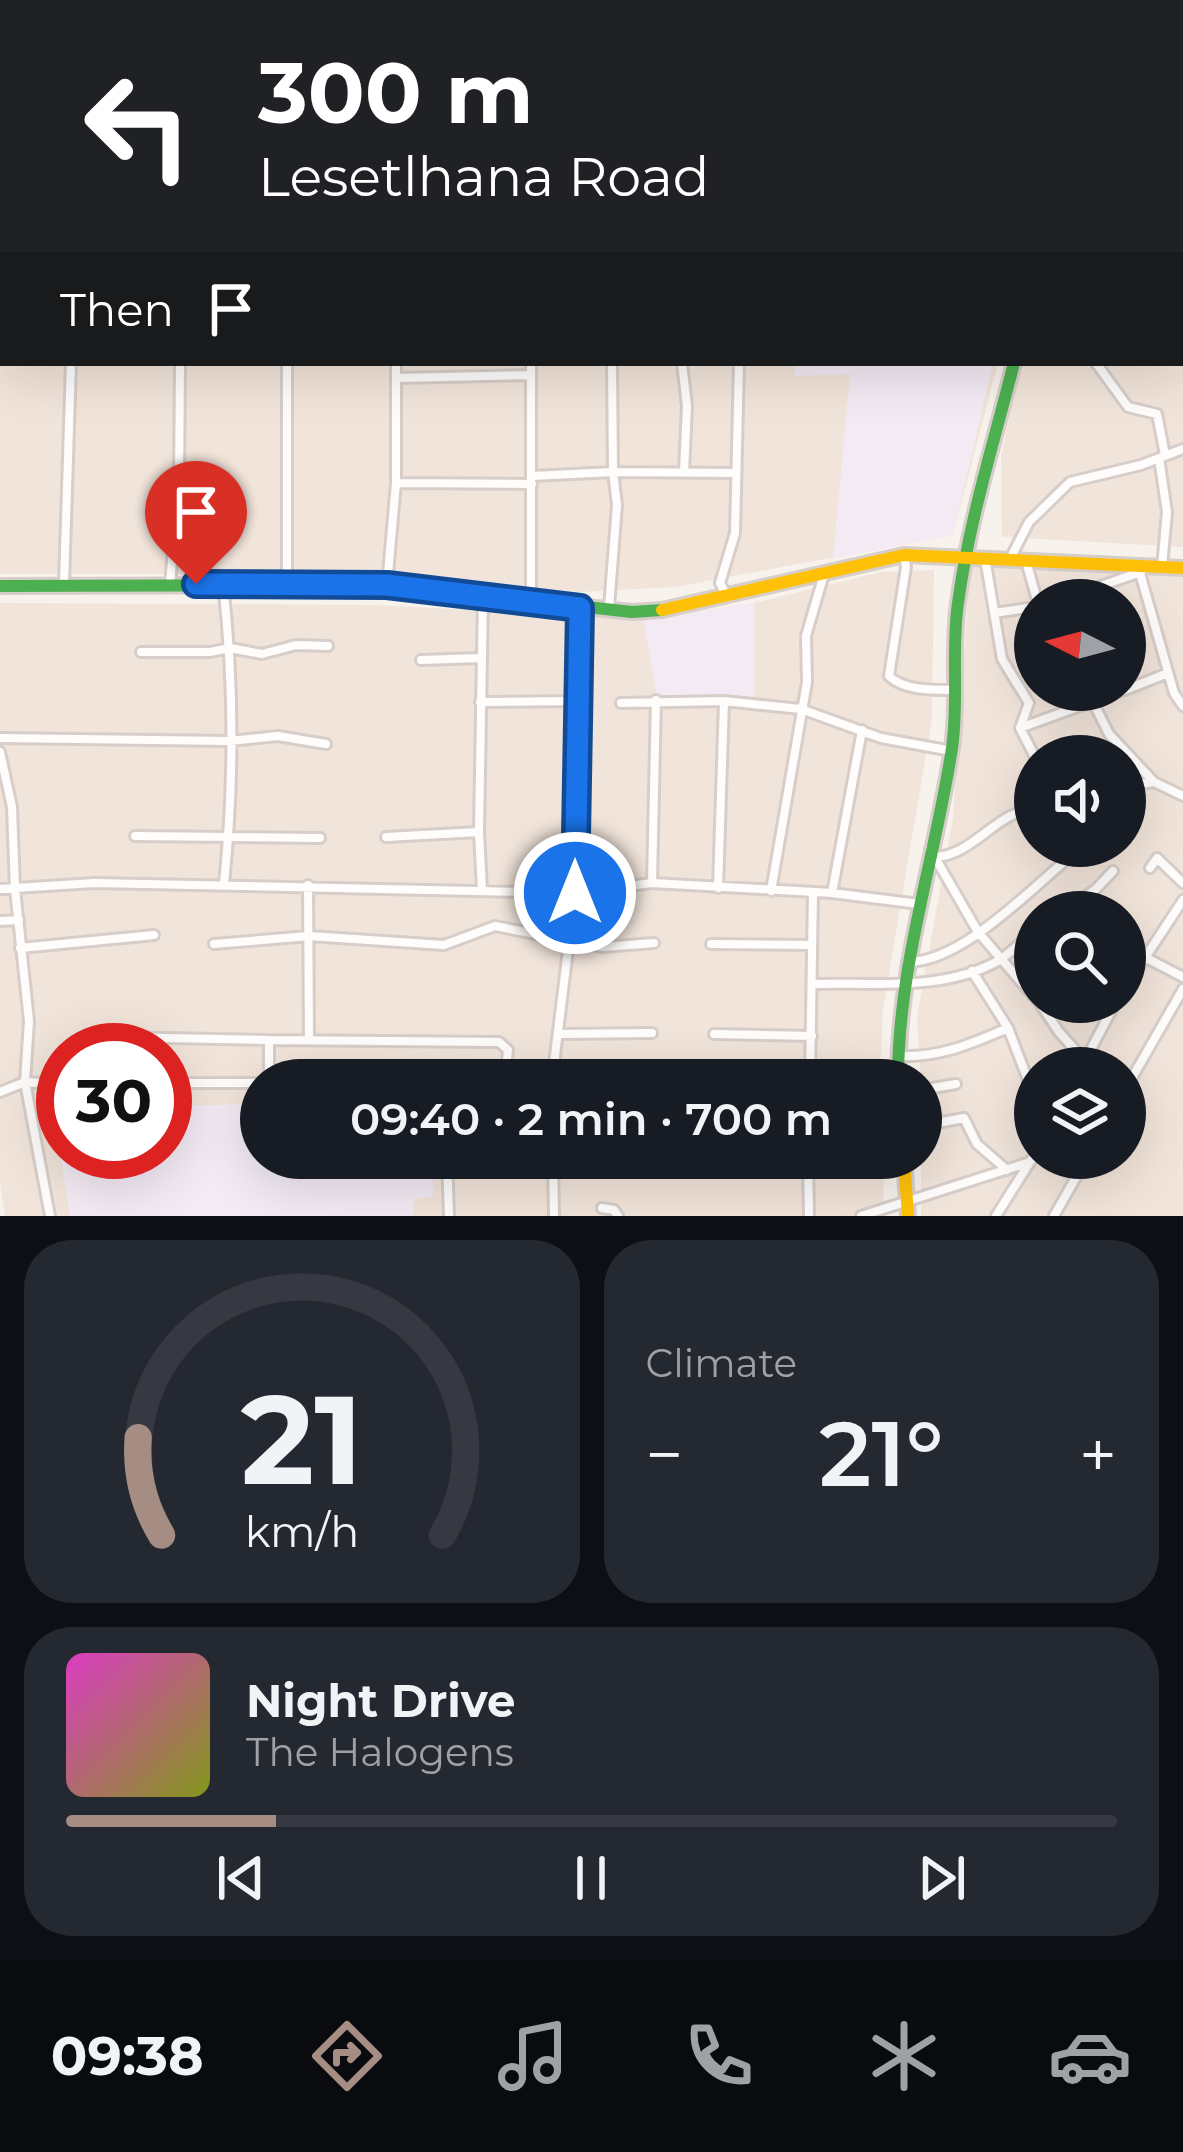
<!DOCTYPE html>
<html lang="en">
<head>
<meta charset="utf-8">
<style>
  body { margin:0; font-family:Montserrat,sans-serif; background:#242831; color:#f1f3f6; height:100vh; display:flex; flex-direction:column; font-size:45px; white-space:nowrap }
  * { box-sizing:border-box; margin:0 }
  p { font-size:39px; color:#9ea1a6 }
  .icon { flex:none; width:66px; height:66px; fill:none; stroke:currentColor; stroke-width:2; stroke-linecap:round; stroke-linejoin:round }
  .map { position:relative; height:1216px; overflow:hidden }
  .drawer { display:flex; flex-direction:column; gap:24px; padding:24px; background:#0d0f14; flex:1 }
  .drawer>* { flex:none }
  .banner { position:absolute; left:0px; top:0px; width:1185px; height:366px; box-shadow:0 12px 48px #0002; background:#202124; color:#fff; overflow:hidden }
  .needle { width:78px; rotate:276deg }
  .buttons { position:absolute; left:1014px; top:579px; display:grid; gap:24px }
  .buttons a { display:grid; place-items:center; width:132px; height:132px; border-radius:50%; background:#171b24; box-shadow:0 12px 48px #0002; font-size:60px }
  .speed { position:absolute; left:36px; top:1023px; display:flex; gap:24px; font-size:60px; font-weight:700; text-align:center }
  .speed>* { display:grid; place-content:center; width:156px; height:156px; border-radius:50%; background:#171b24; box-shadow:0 12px 48px #0002; line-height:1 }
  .speed .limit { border:18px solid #d22; background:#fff; color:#111 }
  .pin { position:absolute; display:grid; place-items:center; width:102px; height:102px; color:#fff; margin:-123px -51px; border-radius:50% 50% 50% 0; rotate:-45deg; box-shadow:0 0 12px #0007 }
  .pin .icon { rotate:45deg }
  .me { position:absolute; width:132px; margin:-66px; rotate:0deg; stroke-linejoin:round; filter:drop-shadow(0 0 9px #0008) }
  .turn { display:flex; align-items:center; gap:42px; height:252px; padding:0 60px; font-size:54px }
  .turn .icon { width:156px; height:156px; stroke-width:2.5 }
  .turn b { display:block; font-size:84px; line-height:102px }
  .then { display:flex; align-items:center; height:114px; padding:0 60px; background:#0003; gap:24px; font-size:45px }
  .big { font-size:90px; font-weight:600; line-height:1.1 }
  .drawer .widget { flex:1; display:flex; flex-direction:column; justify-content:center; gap:18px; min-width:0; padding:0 42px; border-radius:48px; background:#242831 }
  .drawer .dial { align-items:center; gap:0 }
  .dial svg { height:312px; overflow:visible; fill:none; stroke:#363941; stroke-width:7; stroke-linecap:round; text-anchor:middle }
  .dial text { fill:#f1f3f6; stroke:none }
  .song { display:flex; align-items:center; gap:36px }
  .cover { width:144px; height:144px; border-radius:18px; background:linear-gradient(135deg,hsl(310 70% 55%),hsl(70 70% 35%)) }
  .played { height:12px; border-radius:6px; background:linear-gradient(90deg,#a58d84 20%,#363941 20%) }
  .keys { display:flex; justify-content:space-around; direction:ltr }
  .heat { display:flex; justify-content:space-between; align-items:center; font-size:66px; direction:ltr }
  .drawer .tiles { flex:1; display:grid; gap:24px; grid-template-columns:1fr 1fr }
  .widget:last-child { grid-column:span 2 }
  .trip { position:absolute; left:240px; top:1059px; width:702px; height:120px; border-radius:60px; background:#171b24; box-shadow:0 12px 48px #0002; font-weight:600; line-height:120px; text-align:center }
  .tab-bar { display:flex; height:192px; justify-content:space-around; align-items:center; background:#090b0e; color:#9ea1a6 }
  .tab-bar .icon { width:84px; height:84px }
  .tab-bar .selected { color:#a58d84 }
  .tab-bar b { font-size:54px; color:#f1f3f6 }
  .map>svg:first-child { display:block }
  .residential { fill:#f1e4da; fill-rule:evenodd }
  .education { fill:#f3eaf4 }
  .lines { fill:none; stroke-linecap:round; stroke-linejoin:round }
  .street-casing { stroke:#d7cec9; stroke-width:14 }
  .fast-casing { stroke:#d8cec9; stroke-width:18 }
  .slow-casing { stroke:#d8cec9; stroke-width:18 }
  .jam-casing { stroke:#d8cec9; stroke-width:18 }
  .street { stroke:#fefdfc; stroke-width:8 }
  .fast { stroke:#4caf50; stroke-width:12 }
  .slow { stroke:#ffc107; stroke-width:12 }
  .jam { stroke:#c62828; stroke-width:12 }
  .route-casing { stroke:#114b97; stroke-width:30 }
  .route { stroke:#1a73e8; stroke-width:21 }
</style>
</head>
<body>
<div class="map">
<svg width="1183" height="1216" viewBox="0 0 1183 1216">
  <rect width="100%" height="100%" fill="#f8f2ed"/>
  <path class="residential" d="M0 0H1014L1015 3H3V363H998L953 535 675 587 581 592 367 574H0Z
    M1055 0H1183V547L1002 537 1001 456 1021 363H1182V3Z
    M970 567 1183 577V1216H921V1080L917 1017 953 818ZM1035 600H1125V690H1035ZM1035 756H1125V846H1035ZM1035 912H1125V1002H1035ZM1035 1068H1125V1158H1035Z
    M934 570 932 719 883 1009 880 1080H261V1158H883L884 1216H5L0 1183V603L373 605 643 619 754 603 881 572ZM63 1050H165V1152H63Z"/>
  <path class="education" d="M795 363H993L953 535 833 559 850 374 794 376Z
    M754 603V700L657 697 643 619Z
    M261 1104V1158H433V1196L415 1199 412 1216H70L53 1109H63V1152H165V1106Z"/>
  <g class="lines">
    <defs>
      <path id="street" d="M18 0V3
        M745 0V3
        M849 0 850 3
        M982 0V3
        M1170 0 1171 3
        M106 3V0
        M199 3V0
        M287 3V0
        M374 3V0
        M414 3 508 1
        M750 3 766 0
        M0 39 3 38
        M1182 90H1183
        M0 140H3
        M1182 197 1183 196
        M1182 230 1183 231
        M0 266H3
        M1182 315H1183
        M682 363 687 406 684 472
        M1096 363 1128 407 1157 414 1165 455
        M396 378 531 375
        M1159 458 1167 512 1162 567
        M532 476 613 472 736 473
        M396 483 532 484
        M904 555 906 567 889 676C904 691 934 690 956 690
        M985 558 1002 659 1029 703 1020 728 1035 757
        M1010 559 1029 522 1070 482 1141 465 1183 449
        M1026 561 1037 600
        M1138 566 1174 693 1183 706
        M223 583C234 682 234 785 224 884
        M64 584 71 363
        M170 584 179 482 180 363
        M387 585 396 483V363
        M281 586 287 573V363
        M727 596 720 583 735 533 739 363
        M531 600V363
        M1060 600 1141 572
        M609 608 617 505 613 472 612 363
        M994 613 1035 607
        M141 652H210L230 648 262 654 296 645 328 646
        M421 660 480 658
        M1068 690 1072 707
        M1125 690 1168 673
        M480 702 576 701
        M1093 702 1109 734 1154 782
        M621 703 724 701 801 709 881 738 952 751
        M1020 728 1124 690
        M0 738 230 741 278 736 326 744
        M0 752 12 807 15 889 29 1021 25 1082 50 1216
        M1125 786 1154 782 1183 796
        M135 836 320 838
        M386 837 479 832
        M930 849 978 932 1035 998
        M935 857C975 855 999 808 1035 810
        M1150 868 1157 858 1183 883
        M652 883 656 700
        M308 885 309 1040
        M718 888 724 701
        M0 889 94 883 575 893 652 883 832 893 919 904
        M482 890 479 832 483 595
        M771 891 807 682 806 636 824 574
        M832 893 862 730
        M1063 912 1096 889 1113 871
        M0 921 19 920
        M214 944 309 936 444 945 495 926 602 947 654 943
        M711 944 812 945
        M1125 947 1183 977
        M20 948 154 935
        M907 962C959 963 1026 894 1065 861L1059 846
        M972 971 1008 1028 1035 1098
        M812 984C875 982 941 992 998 961 1011 953 1023 940 1035 931
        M1125 988 1183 900
        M1039 1002 1059 1032 1085 1061
        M558 1034 652 1033
        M714 1034 812 1036
        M269 1040 499 1042 508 1050 505 1080
        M106 1050V1042L113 1037 269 1040V1080
        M898 1056C939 1058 971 1044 1008 1028
        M1081 1068 1116 1002
        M552 1080 575 893 580 608
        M810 1080 813 892
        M165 1083H261
        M921 1090 956 1084
        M1125 1090 1183 989
        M0 1092 25 1082 63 1084
        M921 1126 964 1118 977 1144 1007 1170
        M447 1158 449 1216
        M553 1158 554 1216
        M808 1158 809 1216
        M602 1208 614 1210 618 1216
        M861 1216 1030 1162
        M996 1216 1035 1154
        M1054 1216 1087 1158"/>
      <path id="fast" d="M0 586 387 585 632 612 662 610
        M898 1080C898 965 935 860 952 748 959 700 951 651 958 603 969 521 994 442 1014 363"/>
      <path id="slow" d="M662 610 904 555 1183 568
        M904 1158 908 1216"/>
      <path id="jam" d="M1031 0 1033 3"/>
    </defs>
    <use href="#street" class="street-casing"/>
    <use href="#fast" class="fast-casing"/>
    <use href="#slow" class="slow-casing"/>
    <use href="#jam" class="jam-casing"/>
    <use href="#street" class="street"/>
    <use href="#fast" class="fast"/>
    <use href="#slow" class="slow"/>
    <use href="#jam" class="jam"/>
  </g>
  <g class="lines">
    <defs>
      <path id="route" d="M196 584 387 585 580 608 575 893"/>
    </defs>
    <use href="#route" class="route-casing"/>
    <use href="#route" class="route"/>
  </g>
</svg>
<div class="buttons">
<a><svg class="needle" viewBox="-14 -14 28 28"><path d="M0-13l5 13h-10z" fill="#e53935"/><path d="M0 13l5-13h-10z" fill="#9ea1a6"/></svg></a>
<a><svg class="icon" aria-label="sound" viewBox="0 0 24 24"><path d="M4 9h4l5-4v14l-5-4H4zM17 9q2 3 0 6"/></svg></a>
<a><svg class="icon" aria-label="search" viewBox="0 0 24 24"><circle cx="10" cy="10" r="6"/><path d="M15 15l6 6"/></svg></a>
<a><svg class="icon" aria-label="layers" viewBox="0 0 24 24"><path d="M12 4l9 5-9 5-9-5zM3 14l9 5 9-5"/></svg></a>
</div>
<div class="speed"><div class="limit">30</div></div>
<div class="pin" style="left:196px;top:584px;background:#d93025"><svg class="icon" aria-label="arrive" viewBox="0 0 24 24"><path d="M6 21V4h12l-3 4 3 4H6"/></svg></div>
<svg class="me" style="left:575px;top:893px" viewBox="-20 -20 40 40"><circle r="17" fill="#1a73e8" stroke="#fff" stroke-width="3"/><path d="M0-11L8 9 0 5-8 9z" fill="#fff"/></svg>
<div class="trip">09:40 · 2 min · 700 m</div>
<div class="banner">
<div class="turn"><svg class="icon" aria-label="left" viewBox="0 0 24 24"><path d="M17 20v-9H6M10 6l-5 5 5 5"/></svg><div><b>300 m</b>Lesetlhana Road</div></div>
<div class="then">Then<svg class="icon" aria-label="arrive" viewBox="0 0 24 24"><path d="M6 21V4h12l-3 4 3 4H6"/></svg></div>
</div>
</div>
<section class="drawer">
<div class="tiles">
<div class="widget dial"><svg viewBox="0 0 100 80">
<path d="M14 69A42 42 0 1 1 86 69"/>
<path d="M14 69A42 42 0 0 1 8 44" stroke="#a58d84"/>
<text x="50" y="56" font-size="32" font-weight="700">21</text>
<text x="50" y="72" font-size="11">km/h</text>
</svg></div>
<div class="widget"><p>Climate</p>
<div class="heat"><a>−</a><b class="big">21°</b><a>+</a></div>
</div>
<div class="widget">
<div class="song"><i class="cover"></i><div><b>Night Drive</b><p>The Halogens</p></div></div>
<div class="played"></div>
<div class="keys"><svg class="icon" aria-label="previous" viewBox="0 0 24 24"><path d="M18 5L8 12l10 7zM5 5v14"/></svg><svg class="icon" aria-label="pause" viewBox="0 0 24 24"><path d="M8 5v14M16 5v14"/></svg><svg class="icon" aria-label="next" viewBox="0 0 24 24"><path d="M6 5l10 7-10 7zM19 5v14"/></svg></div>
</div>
</div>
</section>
<nav class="tab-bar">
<b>09:38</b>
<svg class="icon selected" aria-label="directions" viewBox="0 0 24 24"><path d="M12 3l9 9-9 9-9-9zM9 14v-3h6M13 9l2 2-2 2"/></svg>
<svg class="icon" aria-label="music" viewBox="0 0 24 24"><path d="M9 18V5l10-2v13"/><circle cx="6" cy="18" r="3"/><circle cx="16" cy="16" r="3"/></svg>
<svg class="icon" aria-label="phone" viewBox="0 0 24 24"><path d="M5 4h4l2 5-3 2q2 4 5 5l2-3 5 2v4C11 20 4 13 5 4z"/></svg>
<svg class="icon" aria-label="climate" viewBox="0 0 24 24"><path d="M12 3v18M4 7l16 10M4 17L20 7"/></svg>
<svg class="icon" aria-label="car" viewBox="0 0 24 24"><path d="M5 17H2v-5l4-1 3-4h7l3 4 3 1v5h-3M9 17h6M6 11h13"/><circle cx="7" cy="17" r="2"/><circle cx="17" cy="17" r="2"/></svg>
</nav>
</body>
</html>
